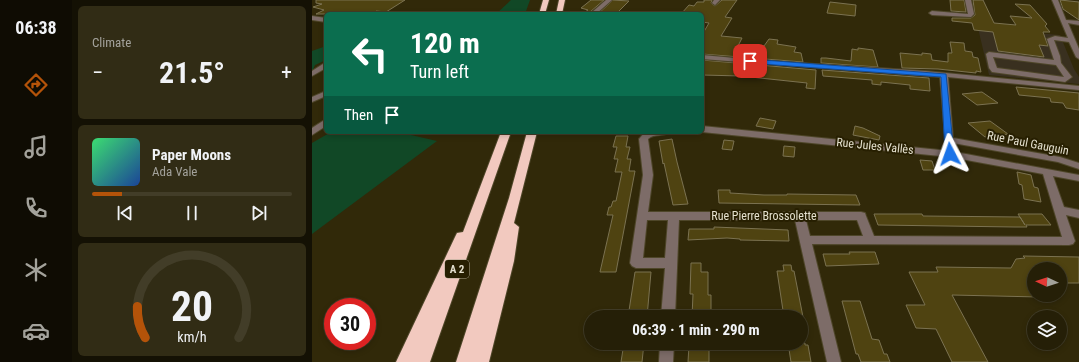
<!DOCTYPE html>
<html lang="en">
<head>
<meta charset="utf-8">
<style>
  body { margin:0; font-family:"Roboto Condensed",sans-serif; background:#312c15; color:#f1f3f6; height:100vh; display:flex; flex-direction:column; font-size:15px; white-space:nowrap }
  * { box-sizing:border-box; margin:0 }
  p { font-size:13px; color:#a3a29b }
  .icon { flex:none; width:22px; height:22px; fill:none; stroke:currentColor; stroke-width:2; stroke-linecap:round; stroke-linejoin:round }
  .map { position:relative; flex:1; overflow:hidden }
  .panel { display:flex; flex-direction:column; gap:6px; padding:6px; background:#141104; width:240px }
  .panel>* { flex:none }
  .guide { position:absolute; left:12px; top:12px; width:380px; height:122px; border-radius:6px; box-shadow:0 2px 6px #0003,0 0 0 1px #423d28; background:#0b6e4f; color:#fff; overflow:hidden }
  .needle { width:26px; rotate:274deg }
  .controls { position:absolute; left:715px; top:262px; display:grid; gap:8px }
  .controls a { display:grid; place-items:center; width:40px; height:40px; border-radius:50%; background:#251f07; box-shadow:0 2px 6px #0003,0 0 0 1px #423d28; font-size:20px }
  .speed { position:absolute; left:12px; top:298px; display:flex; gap:8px; font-size:20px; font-weight:700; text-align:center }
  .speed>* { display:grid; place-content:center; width:52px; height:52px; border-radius:50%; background:#251f07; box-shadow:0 2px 6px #0003,0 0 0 1px #423d28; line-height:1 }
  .speed .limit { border:6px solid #d22; background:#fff; color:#111 }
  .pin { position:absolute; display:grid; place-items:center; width:34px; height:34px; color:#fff; margin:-17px; border-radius:8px; box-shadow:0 2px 6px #0006 }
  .me { position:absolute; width:44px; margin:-22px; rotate:356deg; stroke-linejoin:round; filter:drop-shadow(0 0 3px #0008) }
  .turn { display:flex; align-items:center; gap:14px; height:84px; padding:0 20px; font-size:18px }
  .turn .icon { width:52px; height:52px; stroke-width:2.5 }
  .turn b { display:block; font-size:28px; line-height:34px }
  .then { display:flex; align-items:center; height:38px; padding:0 20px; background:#0003; gap:8px; font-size:15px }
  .big { font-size:30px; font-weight:700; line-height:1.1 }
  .panel .card { flex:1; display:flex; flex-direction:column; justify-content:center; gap:6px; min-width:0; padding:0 14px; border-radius:6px; background:#312c15 }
  .panel .dial { align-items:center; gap:0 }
  .dial svg { height:104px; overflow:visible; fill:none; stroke:#423d28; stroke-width:7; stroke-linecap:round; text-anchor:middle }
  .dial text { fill:#f1f3f6; stroke:none }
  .song { display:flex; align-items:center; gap:12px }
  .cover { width:48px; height:48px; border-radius:6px; background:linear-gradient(135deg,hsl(140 70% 55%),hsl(220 70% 35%)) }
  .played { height:4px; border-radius:2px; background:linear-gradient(90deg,#b45309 15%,#423d28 15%) }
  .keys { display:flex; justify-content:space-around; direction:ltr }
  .heat { display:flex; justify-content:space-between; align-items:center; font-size:22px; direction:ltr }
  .trip { position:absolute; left:272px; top:310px; width:224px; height:40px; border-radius:20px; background:#251f07; box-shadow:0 2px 6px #0003,0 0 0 1px #423d28; font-weight:700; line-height:40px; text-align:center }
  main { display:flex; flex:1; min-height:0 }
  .tab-bar { display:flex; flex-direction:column; width:72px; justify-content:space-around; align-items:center; background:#0f0c03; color:#a3a29b }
  .tab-bar .icon { width:28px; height:28px }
  .tab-bar .current { color:#b45309 }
  .tab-bar b { font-size:18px; color:#f1f3f6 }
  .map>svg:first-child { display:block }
  .commercial { fill:#39301f }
  .green { fill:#114826 }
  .building { fill:#4f4311; stroke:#7b7251 }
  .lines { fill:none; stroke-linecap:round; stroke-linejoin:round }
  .minor-casing { stroke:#4e4629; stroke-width:2 }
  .highway-casing { stroke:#4e4629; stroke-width:2 }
  .minor { fill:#7d6c68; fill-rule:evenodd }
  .highway { fill:#f2c9bf; fill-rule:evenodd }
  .route { fill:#1a73e8; stroke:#114b97 }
  .labels { text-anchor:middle; stroke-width:4; stroke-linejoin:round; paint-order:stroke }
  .shield { fill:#271f01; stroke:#aba690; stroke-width:1 }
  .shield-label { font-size:11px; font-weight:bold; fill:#e4e0ce }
  .street-label { font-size:12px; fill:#e4e0ce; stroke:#271f01 }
</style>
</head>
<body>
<main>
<nav class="tab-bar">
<b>06:38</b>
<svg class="icon current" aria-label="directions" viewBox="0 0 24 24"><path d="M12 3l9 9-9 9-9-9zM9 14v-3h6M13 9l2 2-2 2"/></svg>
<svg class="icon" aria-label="music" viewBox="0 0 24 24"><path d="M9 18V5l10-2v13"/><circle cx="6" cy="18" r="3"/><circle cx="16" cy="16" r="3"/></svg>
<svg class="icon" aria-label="phone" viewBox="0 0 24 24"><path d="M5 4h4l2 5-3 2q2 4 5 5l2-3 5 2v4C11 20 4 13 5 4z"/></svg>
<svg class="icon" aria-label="climate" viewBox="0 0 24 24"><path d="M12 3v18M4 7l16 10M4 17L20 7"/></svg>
<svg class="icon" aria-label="car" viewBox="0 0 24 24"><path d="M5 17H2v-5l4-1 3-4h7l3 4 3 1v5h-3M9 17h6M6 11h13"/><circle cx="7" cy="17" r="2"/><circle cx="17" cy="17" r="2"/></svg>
</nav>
<section class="panel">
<div class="card"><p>Climate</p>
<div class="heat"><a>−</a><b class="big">21.5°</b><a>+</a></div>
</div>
<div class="card">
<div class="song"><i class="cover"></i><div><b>Paper Moons</b><p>Ada Vale</p></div></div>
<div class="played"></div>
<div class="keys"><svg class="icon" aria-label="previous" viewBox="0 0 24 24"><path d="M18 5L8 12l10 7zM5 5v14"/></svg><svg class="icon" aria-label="pause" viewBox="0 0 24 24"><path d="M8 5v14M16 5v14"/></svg><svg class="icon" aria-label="next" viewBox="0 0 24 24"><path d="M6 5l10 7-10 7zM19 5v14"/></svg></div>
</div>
<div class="card dial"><svg viewBox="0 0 100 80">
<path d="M14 69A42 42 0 1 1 86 69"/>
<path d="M14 69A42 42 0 0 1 8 45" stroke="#b45309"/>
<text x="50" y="56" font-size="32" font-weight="700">20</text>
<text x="50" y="72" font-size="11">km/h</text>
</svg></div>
</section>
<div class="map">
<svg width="767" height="362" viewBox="0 0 767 362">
  <rect width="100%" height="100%" fill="#312909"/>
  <path class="commercial" d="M666 28 748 35 762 69 767 77V84L677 75Z"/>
  <path class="green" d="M199 0H218L213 14H184Z
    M14 46V60L3 65 0 72V51Z
    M19 132H86L125 141 0 234V143Z"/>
  <path class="building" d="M4 0H93L74 12 64 11V14H4L12 10 1 7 10 4 4 3Z
    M279 0H292L278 12H273L276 10 269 8Z
    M301 0 317 1 304 14H286Z
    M392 0H400L399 3 403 6 410 0H425L413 17 420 18 409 36 430 38 425 48 443 50 445 45 452 46 457 39 466 40 465 44 484 47 482 52 489 53 491 62 390 54V35L397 23 390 22V14H369L377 5 382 6 385 2H392Z
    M638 0H652L654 12 639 11Z
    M661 0H671L682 23 704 25 698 16 720 18 703 4 718 5 735 24 733 26 738 32H731L736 46 727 45 732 57 686 51 681 32 662 30 660 23 640 21V18H659L663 15Z
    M748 0 767 2V20L751 9Z
    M518 2 544 5 543 16 515 13Z
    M638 42 652 43 653 51 660 52 661 57 666 58 669 72 664 71V73L626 69 590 68 588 53 610 55V53L619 54 620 60 636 62V53H640Z
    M546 48 561 50 566 67 509 63V58H514L539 61 540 49 546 50Z
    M390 60 504 70 503 89 494 88 495 83 429 76 390 75Z
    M510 70 617 78 618 91 598 89V85L569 82V85L560 84V80L511 76Z
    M704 87 767 93V110L754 108 751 103 739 102 738 98 707 95Z
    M670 92 686 103 665 105 650 94Z
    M448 118 464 121 461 129 444 126Z
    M678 121 696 134 673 137 656 123Z
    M543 126 551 128 568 136 567 140 541 135Z
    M304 136H316L314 147H318L315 159H319L317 171H323L304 272H288L301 215H295L297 207H299L301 201H304L310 172H303L306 159H302L305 147H301Z
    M360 139 365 162 376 204 361 205 352 163 351 164 347 141Z
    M412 140 422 141 420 150 410 149Z
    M472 146 483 147 482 157 471 156Z
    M608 160 620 161 623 170H611Z
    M705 172 719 175 722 187 726 188 729 202 712 199 710 185 707 184Z
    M406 190H418V193L452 195H475V194L544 195 548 205 407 203Z
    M562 214H610L611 216 708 217 713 225 706 214H730L739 225H714L715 227H703L566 225Z
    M402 227 476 230 477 241 428 240V239L415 238 376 240 377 229H402Z
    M537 252H563L567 264 514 266 511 254H538Z
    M711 256 767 257V283H748V269H722V295H725L727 297 640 295 676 362H640L624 329 604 328 594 305H613L597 272H626L624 267 699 268 704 259 713 258Z
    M379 263H389V272H396V295H399V317H380L381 294H378Z
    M471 265H479L480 271H482L491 317H472L465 271H472Z
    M323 272H339L335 317H316Z
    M530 301H548L560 339 567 340 572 354H575L578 362H549L546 354H544Z
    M312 343H332L330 362H309Z
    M380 343H397V362H376L377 345H380Z
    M476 343H493V345H496L499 362H479Z"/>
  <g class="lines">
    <defs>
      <path id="minor" d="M294 0H300L284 14H278Z
        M402 0H408L403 5 400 3Z
        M653 0H659L662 14 659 17 620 15 617 13 620 11 656 14Z
        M740 0H746L754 20 767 21V25L756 23 767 49V59L764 57 757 42 742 40 748 56 749 63 760 77 753 82 680 72 677 68 674 54 677 52 742 60 735 39 743 36 756 38ZM681 57 744 65 752 77 685 68Z
        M0 16 14 18V22L0 20Z
        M390 55 456 61 613 71 767 86V90L636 77 641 138 748 157 767 163V169L746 162 641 143 640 148H634L628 77 390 59Z
        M14 63V68L0 76V71L11 64Z
        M14 91V96L0 102V97Z
        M14 119V126L0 135V128Z
        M390 126 638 151 767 175V181L741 176 752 207 767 210V218L754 215 763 241 761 244 757 245 500 244 529 362H515L483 220H367L363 317H349L353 268H324L320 266 318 263 331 175 327 139 333 132H359C353 137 342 133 336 139L341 175 336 212H549L553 213 554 216 562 236 750 237 731 174 638 157 390 132ZM335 220H356L353 258H331ZM494 220H545L551 236H498Z
        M348 343H362L361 362H347Z"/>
      <path id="highway" d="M231 0H237L233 14H227Z
        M247 0H253L250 14H244Z
        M189 132H199L118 362H84L143 237 145 233 151 232Z
        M215 132H225L202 223 207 227 202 261 177 362H144L197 198Z"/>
    </defs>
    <use href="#minor" class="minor-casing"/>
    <use href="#highway" class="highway-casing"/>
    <use href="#minor" class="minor"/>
    <use href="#highway" class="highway"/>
  </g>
  <path class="route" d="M438 59 634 74 642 154 638 156 633 154 629 77 436 63 435 61Z"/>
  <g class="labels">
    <rect class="shield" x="133" y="260" width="24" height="18" rx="3"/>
    <g class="shield-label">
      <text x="145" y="273">A 2</text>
    </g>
    <g class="street-label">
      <text transform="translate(716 143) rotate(11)" y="4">Rue Paul Gauguin</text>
      <text transform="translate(563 146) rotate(6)" y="4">Rue Jules Vallès</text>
      <text x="452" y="220">Rue Pierre Brossolette</text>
    </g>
  </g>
</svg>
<div class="controls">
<a><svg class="needle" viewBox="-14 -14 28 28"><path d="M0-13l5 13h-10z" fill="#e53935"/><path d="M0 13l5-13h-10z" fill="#a3a29b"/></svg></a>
<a><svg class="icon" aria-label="layers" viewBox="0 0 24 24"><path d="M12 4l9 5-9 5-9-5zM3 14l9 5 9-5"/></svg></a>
</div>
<div class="speed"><div class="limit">30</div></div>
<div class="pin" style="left:438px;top:61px;background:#d93025"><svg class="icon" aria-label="arrive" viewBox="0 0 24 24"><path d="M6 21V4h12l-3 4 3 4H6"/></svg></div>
<svg class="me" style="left:638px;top:154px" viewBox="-20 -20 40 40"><path d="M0-17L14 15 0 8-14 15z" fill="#1a73e8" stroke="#fff" stroke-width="4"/></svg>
<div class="trip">06:39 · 1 min · 290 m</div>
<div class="guide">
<div class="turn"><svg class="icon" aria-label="left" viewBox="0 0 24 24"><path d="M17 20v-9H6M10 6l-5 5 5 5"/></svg><div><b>120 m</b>Turn left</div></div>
<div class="then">Then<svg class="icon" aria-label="arrive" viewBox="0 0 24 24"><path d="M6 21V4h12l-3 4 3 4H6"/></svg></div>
</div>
</div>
</main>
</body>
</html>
